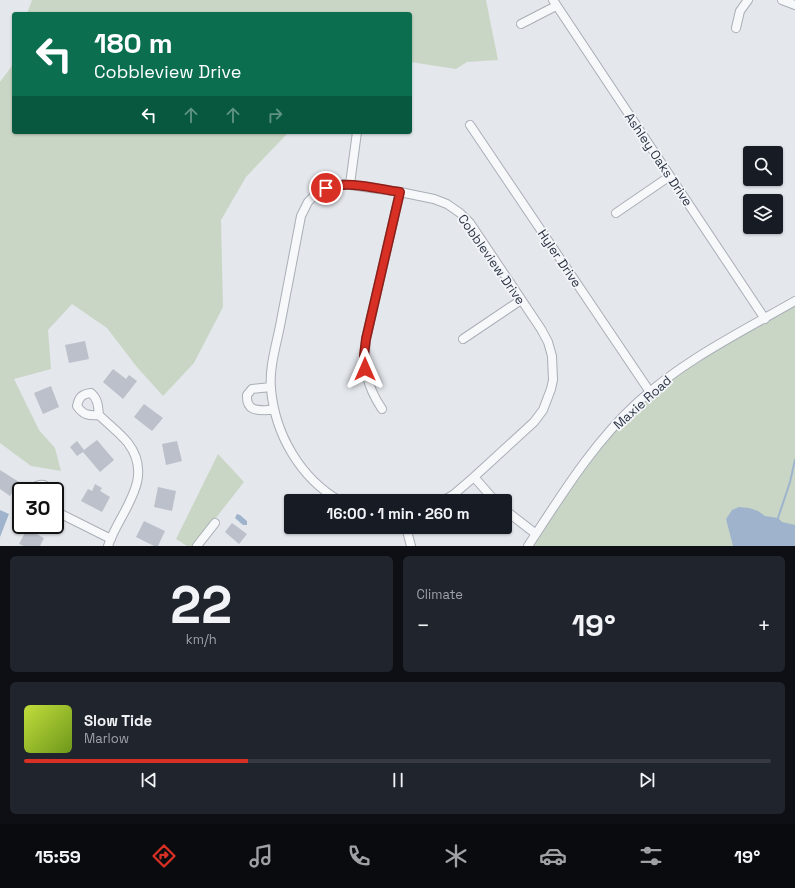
<!DOCTYPE html>
<html lang="en">
<head>
<meta charset="utf-8">
<style>
  body { margin:0; font-family:"Space Grotesk",sans-serif; background:#20242c; color:#f1f3f6; height:100vh; display:flex; flex-direction:column; font-size:15px; white-space:nowrap }
  * { box-sizing:border-box; margin:0 }
  p { font-size:13px; color:#9ea1a6 }
  .icon { flex:none; width:22px; height:22px; fill:none; stroke:currentColor; stroke-width:2; stroke-linecap:round; stroke-linejoin:round }
  .map { position:relative; height:546px; overflow:hidden }
  .sheet { display:flex; flex-direction:column; gap:10px; padding:10px; background:#0d0f14; flex:1 }
  .sheet>* { flex:none }
  .hud { position:absolute; left:12px; top:12px; width:400px; height:122px; border-radius:4px; box-shadow:0 1px 3px #0004; background:#0b6e4f; color:#fff; overflow:hidden }
  .controls { position:absolute; left:743px; top:146px; display:grid; gap:8px }
  .controls a { display:grid; place-items:center; width:40px; height:40px; border-radius:4px; background:#171b24; box-shadow:0 1px 3px #0004; font-size:20px }
  .speed { position:absolute; left:12px; top:482px; display:flex; gap:8px; font-size:20px; font-weight:700; text-align:center }
  .speed>* { display:grid; place-content:center; width:52px; height:52px; border-radius:50%; background:#171b24; box-shadow:0 1px 3px #0004; line-height:1 }
  .speed .limit { border:2px solid #111; border-radius:6px; background:#fff; color:#111 }
  .pin { position:absolute; display:grid; place-items:center; width:34px; height:34px; color:#fff; margin:-17px; border:2px solid #fff; border-radius:50%; box-shadow:0 1px 4px #0007 }
  .me { position:absolute; width:44px; margin:-22px; rotate:0deg; stroke-linejoin:round; filter:drop-shadow(0 0 3px #0008) }
  .turn { display:flex; align-items:center; gap:14px; height:84px; padding:0 16px; font-size:18px }
  .turn .icon { width:52px; height:52px; stroke-width:2.5 }
  .turn b { display:block; font-size:28px; line-height:34px }
  .lanes { display:flex; align-items:center; height:38px; padding:0 16px; background:#0003; justify-content:center; gap:20px; direction:ltr }
  .lanes .off { opacity:.35 }
  .big { font-size:30px; font-weight:800; line-height:1.1 }
  .sheet .widget { flex:1; display:flex; flex-direction:column; justify-content:center; gap:6px; min-width:0; padding:0 14px; border-radius:6px; background:#20242c }
  .sheet .dial { align-items:center; gap:0 }
  .dial b { font-size:52px; line-height:1 }
  .song { display:flex; align-items:center; gap:12px }
  .cover { width:48px; height:48px; border-radius:6px; background:linear-gradient(135deg,hsl(70 70% 55%),hsl(80 70% 35%)) }
  .played { height:4px; border-radius:2px; background:linear-gradient(90deg,#d93025 30%,#363941 30%) }
  .keys { display:flex; justify-content:space-around; direction:ltr }
  .heat { display:flex; justify-content:space-between; align-items:center; font-size:22px; direction:ltr }
  .sheet .tiles { flex:1; display:grid; gap:10px; grid-template-columns:1fr 1fr }
  .widget:last-child { grid-column:span 2 }
  .trip { position:absolute; left:284px; top:494px; width:228px; height:40px; border-radius:4px; background:#171b24; box-shadow:0 1px 3px #0004; font-weight:800; line-height:40px; text-align:center }
  .dock { display:flex; height:64px; justify-content:space-around; align-items:center; background:#090b0e; color:#9ea1a6 }
  .dock .icon { width:28px; height:28px }
  .dock .active { color:#d93025 }
  .dock b { font-size:18px; color:#f1f3f6 }
  .map>svg:first-child { display:block }
  .green { fill:#c9d6c5 }
  .water { fill:#9fb4cc }
  .lines { fill:none; stroke-linecap:round; stroke-linejoin:round }
  .stream { stroke:#9fb4cc; stroke-width:2 }
  .building { fill:#bbc0ca }
  .minor-casing { stroke:#a9aeb7; stroke-width:10 }
  .minor { stroke:#f7f8fa; stroke-width:8 }
  .route-casing { stroke:#8d1f18; stroke-width:10 }
  .route { stroke:#d93025; stroke-width:7 }
  .labels { text-anchor:middle; stroke-width:3.5; stroke-linejoin:round; paint-order:stroke }
  .street-label { font-size:13px; fill:#2b3445; stroke:#f4f6f9 }
</style>
</head>
<body>
<div class="map">
<svg width="795" height="546" viewBox="0 0 795 546">
  <rect width="100%" height="100%" fill="#e4e7ec"/>
  <path class="green" d="M32 0H486L498 60 467 62 456 69 410 62V14H25L28 11Z
    M14 63V132H287L286 135 246 177 221 220 223 307 194 363 163 396 136 366 107 328 72 304 48 330 51 369 14 379 39 430 55 448 61 471 31 466 0 443V82Z
    M795 301V546H528L578 472 650 392Z
    M218 454 244 482 194 546H187L176 539Z"/>
  <path class="water" d="M739 507 749 508 758 511 765 516 778 518 782 522 795 525V546H733L726 519 732 510Z
    M0 510 9 514 0 537Z
    M237 514 240 515 247 521V525H243L235 518Z"/>
  <g class="lines">
    <path class="stream" d="M778 518 790 482 795 460"/>
  </g>
  <path class="building" d="M85 341 89 359 69 363 65 345Z
    M113 369 126 379 129 375 137 381 123 399 103 382Z
    M51 386 59 407 43 414 34 393Z
    M144 404 163 418 152 431 134 417Z
    M97 440 114 460 100 472 83 452 77 456 70 447 77 441 84 450Z
    M177 441 182 461 166 465 162 444Z
    M0 470 19 482 10 496 0 489Z
    M95 484 102 488 100 491 110 497 102 512 81 501 88 489 92 491Z
    M158 487 176 491 172 511 154 507Z
    M144 521 165 531 158 546H154L136 537Z
    M232 523 247 534 239 544 225 532Z
    M27 529 44 538 40 546H24L19 544Z"/>
  <g class="lines">
    <defs>
      <path id="minor" d="M553 0 765 319
        M782 0 795 5
        M521 24 556 6
        M736 28 740 11 748 0
        M470 125 650 392
        M350 184 357 132
        M616 213 670 176
        M463 339 521 300
        M271 387 252 389 247 395C246 413 260 410 273 410
        M382 409C366 385 363 367 366 339L400 192
        M99 415C89 416 83 415 77 406 79 397 82 394 91 393 98 399 98 406 99 415 108 424 120 433 128 443 156 480 119 512 108 546
        M474 477 495 501
        M32 491C35 486 38 484 44 485L51 491
        M340 501C300 478 275 434 271 389 269 368 276 346 280 326 287 289 294 252 301 216L308 202 314 196 327 188 343 184 400 192 434 199 447 204 460 213 470 223 541 329 548 342 552 356 553 380 551 389 543 410 534 422 474 477 453 495 442 501
        M505 510 536 534
        M55 511 111 539
        M406 527 411 546
        M197 546 215 523
        M528 546C561 496 593 443 638 402 684 360 741 332 795 301"/>
    </defs>
    <use href="#minor" class="minor-casing"/>
    <use href="#minor" class="minor"/>
  </g>
  <g class="lines">
    <defs>
      <path id="route" d="M326 188C350 180 376 189 400 192L366 339 364 355 365 369"/>
    </defs>
    <use href="#route" class="route-casing"/>
    <use href="#route" class="route"/>
  </g>
  <g class="labels">
    <g class="street-label">
      <text transform="translate(659 159) rotate(56)" y="5">Ashley Oaks Drive</text>
      <text transform="translate(560 258) rotate(56)" y="5">Hyler Drive</text>
      <text transform="translate(492 259) rotate(55)" y="5">Cobbleview Drive</text>
      <text transform="translate(642 402) rotate(-42)" y="5">Maxie Road</text>
    </g>
  </g>
</svg>
<div class="controls">
<a><svg class="icon" aria-label="search" viewBox="0 0 24 24"><circle cx="10" cy="10" r="6"/><path d="M15 15l6 6"/></svg></a>
<a><svg class="icon" aria-label="layers" viewBox="0 0 24 24"><path d="M12 4l9 5-9 5-9-5zM3 14l9 5 9-5"/></svg></a>
</div>
<div class="speed"><div class="limit">30</div></div>
<div class="pin" style="left:326px;top:188px;background:#d93025"><svg class="icon" aria-label="arrive" viewBox="0 0 24 24"><path d="M6 21V4h12l-3 4 3 4H6"/></svg></div>
<svg class="me" style="left:365px;top:369px" viewBox="-20 -20 40 40"><path d="M0-17L14 15 0 8-14 15z" fill="#d93025" stroke="#fff" stroke-width="4"/></svg>
<div class="trip">16:00 · 1 min · 260 m</div>
<div class="hud">
<div class="turn"><svg class="icon" aria-label="left" viewBox="0 0 24 24"><path d="M17 20v-9H6M10 6l-5 5 5 5"/></svg><div><b>180 m</b>Cobbleview Drive</div></div>
<div class="lanes"><svg class="icon" aria-label="left" viewBox="0 0 24 24"><path d="M17 20v-9H6M10 6l-5 5 5 5"/></svg><svg class="icon off" aria-label="ahead" viewBox="0 0 24 24"><path d="M12 20V5M6 11l6-6 6 6"/></svg><svg class="icon off" aria-label="ahead" viewBox="0 0 24 24"><path d="M12 20V5M6 11l6-6 6 6"/></svg><svg class="icon off" aria-label="right" viewBox="0 0 24 24"><path d="M7 20v-9h11M14 6l5 5-5 5"/></svg></div>
</div>
</div>
<section class="sheet">
<div class="tiles">
<div class="widget dial"><b>22</b><p>km/h</p></div>
<div class="widget"><p>Climate</p>
<div class="heat"><a>−</a><b class="big">19°</b><a>+</a></div>
</div>
<div class="widget">
<div class="song"><i class="cover"></i><div><b>Slow Tide</b><p>Marlow</p></div></div>
<div class="played"></div>
<div class="keys"><svg class="icon" aria-label="previous" viewBox="0 0 24 24"><path d="M18 5L8 12l10 7zM5 5v14"/></svg><svg class="icon" aria-label="pause" viewBox="0 0 24 24"><path d="M8 5v14M16 5v14"/></svg><svg class="icon" aria-label="next" viewBox="0 0 24 24"><path d="M6 5l10 7-10 7zM19 5v14"/></svg></div>
</div>
</div>
</section>
<nav class="dock">
<b>15:59</b>
<svg class="icon active" aria-label="directions" viewBox="0 0 24 24"><path d="M12 3l9 9-9 9-9-9zM9 14v-3h6M13 9l2 2-2 2"/></svg>
<svg class="icon" aria-label="music" viewBox="0 0 24 24"><path d="M9 18V5l10-2v13"/><circle cx="6" cy="18" r="3"/><circle cx="16" cy="16" r="3"/></svg>
<svg class="icon" aria-label="phone" viewBox="0 0 24 24"><path d="M5 4h4l2 5-3 2q2 4 5 5l2-3 5 2v4C11 20 4 13 5 4z"/></svg>
<svg class="icon" aria-label="climate" viewBox="0 0 24 24"><path d="M12 3v18M4 7l16 10M4 17L20 7"/></svg>
<svg class="icon" aria-label="car" viewBox="0 0 24 24"><path d="M5 17H2v-5l4-1 3-4h7l3 4 3 1v5h-3M9 17h6M6 11h13"/><circle cx="7" cy="17" r="2"/><circle cx="17" cy="17" r="2"/></svg>
<svg class="icon" aria-label="filters" viewBox="0 0 24 24"><path d="M4 7h16M4 17h16"/><circle cx="9" cy="7" r="2"/><circle cx="15" cy="17" r="2"/></svg>
<b>19°</b>
</nav>
</body>
</html>
